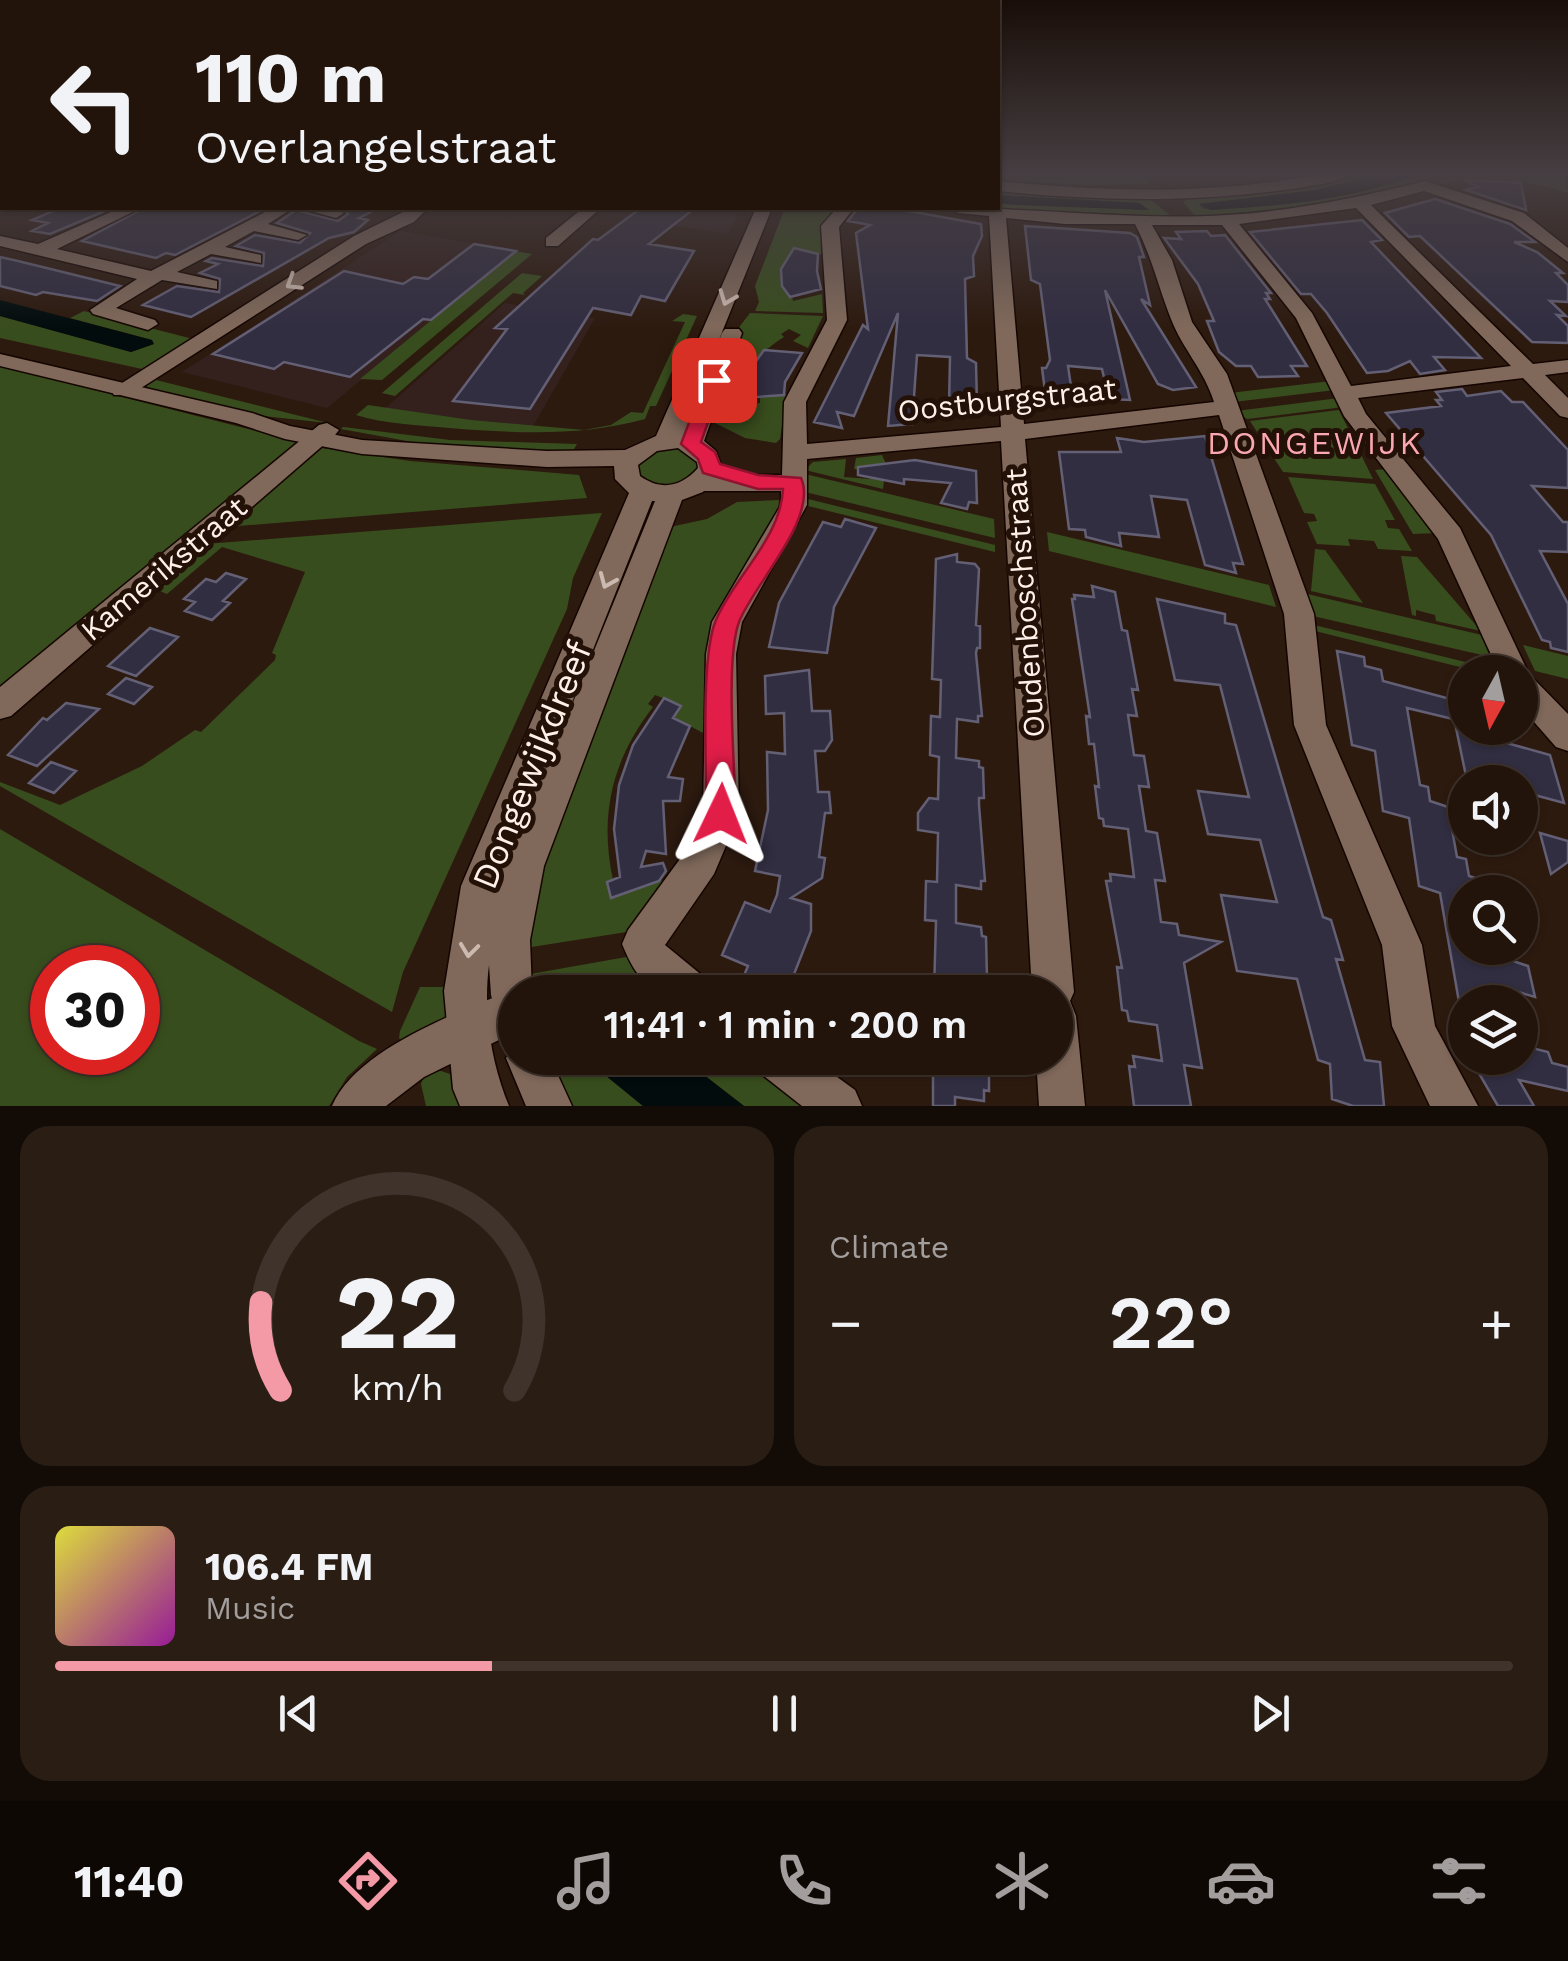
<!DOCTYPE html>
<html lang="en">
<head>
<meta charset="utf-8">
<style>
  body { margin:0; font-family:"Work Sans",sans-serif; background:#2a1d14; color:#f1f3f6; height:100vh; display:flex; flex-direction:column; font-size:38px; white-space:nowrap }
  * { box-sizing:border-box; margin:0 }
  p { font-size:32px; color:#a29e9d }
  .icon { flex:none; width:55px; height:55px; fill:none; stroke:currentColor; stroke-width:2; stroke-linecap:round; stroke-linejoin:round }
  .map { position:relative; height:1106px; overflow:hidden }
  .side { display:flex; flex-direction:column; gap:20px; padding:20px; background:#130b06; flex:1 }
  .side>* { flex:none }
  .guide { position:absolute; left:0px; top:0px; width:1000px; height:210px; box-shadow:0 2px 8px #0004,0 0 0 2px #3f332c; background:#22140b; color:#f1f3f6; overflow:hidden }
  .needle { width:65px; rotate:188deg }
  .fabs { position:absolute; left:1448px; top:655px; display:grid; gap:20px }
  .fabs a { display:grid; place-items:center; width:90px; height:90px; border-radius:50%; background:#22140b; box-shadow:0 2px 8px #0004,0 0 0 2px #3f332c; font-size:50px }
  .speed { position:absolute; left:30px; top:945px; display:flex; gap:20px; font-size:50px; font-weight:700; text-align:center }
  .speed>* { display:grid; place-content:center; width:130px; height:130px; border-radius:50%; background:#22140b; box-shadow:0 2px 8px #0004,0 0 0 2px #3f332c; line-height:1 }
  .speed .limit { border:15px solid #d22; background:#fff; color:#111 }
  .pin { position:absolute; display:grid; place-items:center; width:85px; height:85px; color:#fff; margin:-42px; border-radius:20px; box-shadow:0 5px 15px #0006 }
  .me { position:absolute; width:110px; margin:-55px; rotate:2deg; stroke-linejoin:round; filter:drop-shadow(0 0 8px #0008) }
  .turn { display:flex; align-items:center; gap:35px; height:210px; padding:0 30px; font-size:45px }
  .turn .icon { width:130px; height:130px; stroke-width:2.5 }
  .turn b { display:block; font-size:70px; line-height:85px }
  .big { font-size:75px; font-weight:600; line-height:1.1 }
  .side .tile { flex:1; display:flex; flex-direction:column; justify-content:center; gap:15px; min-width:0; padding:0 35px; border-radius:30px; background:#2a1d14 }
  .side .dial { align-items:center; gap:0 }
  .dial svg { height:260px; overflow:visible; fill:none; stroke:#3f332c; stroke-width:7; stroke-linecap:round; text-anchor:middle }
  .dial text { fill:#f1f3f6; stroke:none }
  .song { display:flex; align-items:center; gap:30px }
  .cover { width:120px; height:120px; border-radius:15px; background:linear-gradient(135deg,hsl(60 70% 55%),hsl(300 70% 35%)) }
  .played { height:10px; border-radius:5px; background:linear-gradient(90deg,#f49aa6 30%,#3f332c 30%) }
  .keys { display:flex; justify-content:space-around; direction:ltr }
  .heat { display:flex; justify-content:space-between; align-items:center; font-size:55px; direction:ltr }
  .side .tiles { flex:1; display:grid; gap:20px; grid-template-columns:1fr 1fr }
  .tile:last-child { grid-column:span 2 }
  .trip { position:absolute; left:498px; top:975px; width:575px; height:100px; border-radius:50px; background:#22140b; box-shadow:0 2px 8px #0004,0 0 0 2px #3f332c; font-weight:600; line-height:100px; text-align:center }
  .tab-bar { display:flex; height:160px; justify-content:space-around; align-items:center; background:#0e0804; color:#a29e9d }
  .tab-bar .icon { width:70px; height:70px }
  .tab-bar .active { color:#f49aa6 }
  .tab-bar b { font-size:45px; color:#f1f3f6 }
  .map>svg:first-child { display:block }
  .education { fill:#34211e }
  .green { fill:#384d1d; fill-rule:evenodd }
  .water { fill:#020c0d }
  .building { fill:#322e42; stroke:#635f75; stroke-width:2.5 }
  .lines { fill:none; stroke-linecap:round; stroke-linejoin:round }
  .minor-casing { stroke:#150500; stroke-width:3 }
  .tertiary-casing { stroke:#150500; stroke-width:3 }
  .minor { fill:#80695b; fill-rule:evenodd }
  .tertiary { fill:#80695b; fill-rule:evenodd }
  .oneway { stroke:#ccbab0 }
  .route { fill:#e11d48; stroke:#92132f; stroke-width:2.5 }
  .labels { text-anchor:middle; stroke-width:10; stroke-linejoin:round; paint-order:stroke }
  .street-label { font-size:30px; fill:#fef0e9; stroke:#231107 }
  .neighbourhood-label { font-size:32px; letter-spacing:2.5px; fill:#fba7b2; stroke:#231107 }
  .near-street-label { font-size:35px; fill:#fef0e9; stroke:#231107 }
</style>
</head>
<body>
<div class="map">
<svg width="1568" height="1106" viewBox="0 0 1568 1106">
  <rect width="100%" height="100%" fill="#2d1a0f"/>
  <path class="education" d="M603 208H741L728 234 595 214Z
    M401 231 516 251 327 408 182 372Z
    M505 303 595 318 532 428 382 411Z"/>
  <path class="green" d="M998 174H1141L1150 184 1086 185 998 179Z
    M1348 174H1383L1315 190 1199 204 1203 209C1253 206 1301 203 1350 194 1381 187 1409 174 1441 174 1364 206 1278 213 1196 217L1183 202 1192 197Z
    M1458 174H1565L1568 193C1523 179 1479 172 1434 185Z
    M998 188 1151 200 1171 216 978 208H998V203L1148 210 1139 203 998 195Z
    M785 208H837L825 222 823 255 794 248 785 264 793 301 822 294 823 313 755 311 759 302 755 286Z
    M515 251 532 254 382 380 360 379Z
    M522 273 542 276 523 293 525 295 513 293 395 396 382 393Z
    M84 311 193 339 154 366 142 369 0 338V316L131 352 153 344 152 340 70 318Z
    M750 313 823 316 808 348 793 341 801 335 789 329 781 334 784 337C761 351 746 369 747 397L739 398 740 404 760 403V396L787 394 780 439 776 443 745 438 711 421 714 412 708 411 740 326Z
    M683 314 697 316 656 406H650L645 419C579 437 516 433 449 428 419 425 384 424 356 415L368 405 471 420 584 430 611 425 631 412 643 413 685 322 672 321Z
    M0 366 303 443 0 701Z
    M148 378 328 423 253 415 159 393 147 387Z
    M1331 381 1335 390 1233 402 1230 393Z
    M1339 398 1343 407 1247 419 1236 411Z
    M1339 410 1373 479 1283 472 1250 421Z
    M343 427 450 440 577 444 573 451 429 445 341 429Z
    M322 448 410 461 579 475 587 498 225 527Z
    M679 449 696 458 699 469C678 488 664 491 639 477V462L656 451Z
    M882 455 886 464 883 489 805 470 813 462 846 459 844 477 870 479 871 470 854 469 856 458Z
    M1387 469 1438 533 1413 534 1375 470Z
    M805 474 994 519 995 538 805 492Z
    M1288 477 1375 484 1395 520H1385L1388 528 1399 529 1412 551 1378 549 1374 541 1348 539 1350 546 1317 544 1307 522 1317 521 1314 514 1304 513Z
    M808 499 995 545V552L804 505Z
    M779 500 777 515 716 616 705 734 673 717 680 705 655 695 648 704 653 707C612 760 599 815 613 880L607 882 611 898 666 879 633 931 519 949 521 917 670 527 707 519 737 502Z
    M602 513 573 578 567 609 403 972 392 1012 0 786V782L60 805 142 766 195 730 201 732 275 660 276 655 272 653 305 572 222 547 167 594 155 589 205 544Z
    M1047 532 1269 585 1276 607 1049 551Z
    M1315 549 1325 550 1363 603 1311 591Z
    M1401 556 1417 557 1481 631 1436 621 1435 615 1416 610V616L1412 615Z
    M1303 593 1486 636 1495 658 1313 616Z
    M1314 625 1490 668 1498 672H1480L1315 631Z
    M1523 645 1568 656V679L1535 671Z
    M0 829 359 1041 377 1049 347 1077 329 1106H0ZM52 968H138V1052H52Z
    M632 956 638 977 651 992H522L519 976Z
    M420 987H457L443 1021 406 1047 399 1038 400 1031Z
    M537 1058H594V1066L643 1106H563Z
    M682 1058H738L802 1106H744Z
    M441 1071 459 1077 478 1106H426L421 1084 425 1072Z"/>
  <path class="water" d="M1383 174H1418C1353 200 1280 206 1210 210L1199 204 1315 190Z
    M998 195 1139 203 1149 210 1016 205 998 203Z
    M0 300 152 340 154 344 131 352 0 316Z
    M594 1058H682L744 1106H643L594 1066Z"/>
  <path class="building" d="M1465 180 1521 183 1526 210 1466 190 1478 187Z
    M1435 199 1510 224 1535 242H1514L1537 252 1563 273H1556L1568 285V302L1550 301 1566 316 1557 315 1568 326V343L1532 342 1420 236 1409 237 1385 213Z
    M60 208H112L50 234 32 231 48 223 32 220Z
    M144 208H266L175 255 166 253 156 258 82 241Z
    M341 208H379L359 218 368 220 354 232 329 238 191 317 143 305 177 286 219 292 220 279 200 273 218 264 206 261 212 258 263 266 264 253 236 246 255 235 300 243 310 233 277 223 296 210 338 221 348 214Z
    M641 208H695L649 244 694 251 665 301 641 296 631 315 593 308 530 409 453 401 507 329 495 328 593 239 598 240Z
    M858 208H892L981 224 982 236 973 256 974 276 965 279 967 358 976 363 977 403 973 402V409L949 407 950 357 917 355 912 424 888 426 898 313 854 416 837 412 842 428 814 422 863 325 868 329 856 233 870 225 848 221Z
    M1362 220 1382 240 1371 242 1481 358 1434 357 1445 370 1420 374 1410 361 1388 371 1367 373 1327 313 1311 294H1301L1250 232Z
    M1025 226 1130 233 1137 237 1144 257H1139L1150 305 1141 299 1196 387 1173 390 1158 384 1105 290 1130 400 1109 399 1102 369 1068 366 1073 400 1050 398 1049 392 1045 391 1042 368H1046L1050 360 1040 284 1031 280Z
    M1207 231 1211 236 1225 235 1271 293H1266L1270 299H1265L1307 366H1291L1298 376 1258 377 1251 366H1236L1219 352 1207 321H1214L1198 284 1164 238 1181 239 1176 232Z
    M474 244 516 251 431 320 423 319 350 377 284 362 274 369 213 354 344 271 403 284 414 277 428 279Z
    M794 248 818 254 817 271 821 289 790 297 782 286 781 269Z
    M0 257 18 261 120 286 97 301 43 292 36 295 0 286Z
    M764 350 802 353 785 382 784 395 742 398 751 368Z
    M1462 389 1467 396 1501 391 1512 402H1523L1568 450V488L1532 486 1563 522H1568V552L1540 551 1568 604V652L1551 648 1550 642 1542 640 1491 535 1386 413 1441 406 1436 400H1442L1436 392Z
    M1205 436 1243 564 1233 563 1236 573 1205 565 1187 500 1151 496 1159 537 1119 533 1121 546 1086 537 1085 530 1069 529 1059 452H1121L1117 438 1144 442Z
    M915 460 976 471 977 503 969 502 967 509 941 503 951 483 904 479V484L858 475V467Z
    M845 519 876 528 834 607 827 653 769 647 779 603 823 522 841 527Z
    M957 554V562L975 564 979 569 976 625 980 626V648H977L976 653 982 716H978V722L957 719 956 758 979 761V767L983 768 984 798H979V805L985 881H981V889L956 885V923L981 927 982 936 986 937 987 978 982 977V986L956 982 955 992H934L936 921 925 920 926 881 937 882 938 833 918 830V813L929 798 938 799 939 757 930 755 931 716 940 717 941 680 932 679 936 559Z
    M226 573 246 579 223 601 230 603 212 620 185 611 195 602 184 599 206 579 216 582Z
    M1092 586 1115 592 1122 630 1127 631 1138 690 1132 689 1137 716 1128 715 1134 755 1144 756 1149 787 1139 786 1146 831 1157 833 1165 881 1155 880 1161 922 1177 924 1179 935 1221 942 1184 963 1202 1068 1184 1065 1191 1106H1134L1129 1066 1135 1067 1133 1056 1162 1061 1157 1025 1129 1021 1127 1011 1122 1010 1117 967 1122 968 1106 881H1111L1110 874 1134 877 1128 829 1104 826 1103 819 1099 818 1095 786 1099 787 1094 744H1089L1086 716 1090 717 1072 599H1075L1074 595 1094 597Z
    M1157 599 1225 614V623L1236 625 1323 917 1331 920 1343 960 1336 959 1365 1060 1380 1062 1384 1106H1353L1332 1099 1330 1064 1318 1060 1297 979 1237 971 1221 895 1277 902 1260 840 1208 834 1198 791 1249 797 1220 685 1175 680Z
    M150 628 178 637 136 676 108 666Z
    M1337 651 1364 657 1365 666 1381 670 1383 681 1465 703V722L1407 708 1420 785 1428 787 1430 801 1448 807 1457 857 1466 859 1469 876 1509 888V892H1465V948H1504L1507 959 1528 966 1535 997 1505 988 1510 1002H1459L1440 893 1419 886 1409 818 1383 811 1375 751 1352 745Z
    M809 670 812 711H830L832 740 825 751H815L818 792H829L831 813H825L819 857 825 858 822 878 791 898 811 904V931L787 992H747L739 987 748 966 722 955 745 902 770 912 777 895 780 876 755 871 768 810 767 752 785 754 784 713 766 714 765 676Z
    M126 678 152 687 134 704 108 694Z
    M664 698 681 706 673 718 690 726 668 777 683 779 680 801H663L666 854 646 851 641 867 663 863 666 871 659 881 611 898 607 882 620 877 614 829 619 785 633 745Z
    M66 703 99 709 37 766 8 755 43 718 47 720Z
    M1456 728H1500L1503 742 1550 755 1564 803 1520 791V782H1491L1466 776Z
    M51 762 76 771 54 793 29 783Z
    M1540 833 1568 841V862L1551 874Z
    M1520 1045 1548 1052 1552 1063 1568 1067V1091L1519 1080 1534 1106H1498L1470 1058H1520Z
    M933 1058H989V1091L984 1090V1101L955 1097V1106H933Z"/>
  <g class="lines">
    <defs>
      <path id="minor" d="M1425 181 1524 213 1568 248V262L1512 221 1424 191 1371 205 1533 364 1568 360V372L1545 375 1568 398V418L1560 416 1523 378 1358 398 1366 414 1460 528 1529 674 1568 714V751L1556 747 1520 706V672H1499L1438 539 1344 416 1296 318 1222 225H1152L1172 260 1192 322 1227 374 1314 614 1326 725 1422 945 1435 1026 1478 1106H1430L1392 1026 1382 945 1294 725 1284 614 1219 415 1025 439 1074 992 1070 1001 1076 1016 1085 1106H1039L1036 1058H1055V992H1032L1001 441 807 459V505L742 622 736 654 739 815 714 874 665 945 704 977 710 992C658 995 643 995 622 944L628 930 688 848 703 815 706 654 712 622 781 505V491H700L687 483 700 475H782L784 402 827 320 821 226 837 208H854L839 227 847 320 806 402 807 444 1001 427 989 216 958 213 950 208C1042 208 1135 221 1227 215 1294 211 1360 197 1425 181ZM1356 208 1511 366 1351 386 1312 313 1239 224ZM1006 218 1065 224H1135C1152 257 1158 286 1171 319 1182 348 1204 370 1214 402L1024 424Z
        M2 182V192L0 193V183Z
        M120 208H141L57 249 151 271 273 208H293L268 224 307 235 298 240 254 231 225 247 261 255V263L211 254 177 272 217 281V289L162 280 116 308 155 320 158 324 148 330 93 314 90 310 137 279 0 246V236L38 244Z
        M299 208H333L344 213 336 218Z
        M411 208H428L414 222 366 244 130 395H114L111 390 354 236Z
        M583 208H601L558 246H546V238Z
        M327 423 339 430 335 435 11 716 0 719V687L319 425Z
        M514 989 523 992H515V1032L424 1077 386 1106H332C356 1049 459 1012 514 989Z
        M753 1058H811L855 1090 862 1106H802L760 1073Z"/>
      <path id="tertiary" d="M1321 174H1350C1335 184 1309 186 1291 189 1193 203 1095 201 998 191V181C1106 192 1214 195 1321 174Z
        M756 208H772L681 434 722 333 725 329H739L742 333 704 441 716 451 722 468 703 492 682 500 544 866 530 940 532 992H515V1035L500 1029 491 995 489 965C483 1012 491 1063 509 1106H460L453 1089 444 991 461 886 629 493 615 479 614 466 547 467 362 454 285 439 236 423 0 366V354L252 413 290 426 362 440 547 451 625 450 656 436ZM678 448 697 462 698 468C681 487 661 491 640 476L638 465 657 451ZM652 501H655L532 803Z
        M515 1042V1058H550L572 1106H526L506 1058Z"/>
    </defs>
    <use href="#minor" class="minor-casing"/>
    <use href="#tertiary" class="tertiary-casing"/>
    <use href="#minor" class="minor"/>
    <use href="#tertiary" class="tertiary"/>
  </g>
  <defs><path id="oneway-chevron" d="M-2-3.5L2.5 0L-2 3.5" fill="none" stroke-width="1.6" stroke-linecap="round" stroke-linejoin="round" transform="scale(2.5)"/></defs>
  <g class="oneway">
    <use href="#oneway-chevron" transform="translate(293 283) rotate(148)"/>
    <use href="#oneway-chevron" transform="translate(727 298) rotate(111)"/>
    <use href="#oneway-chevron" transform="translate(607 581) rotate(113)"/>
    <use href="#oneway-chevron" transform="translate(469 950) rotate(97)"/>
  </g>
  <linearGradient id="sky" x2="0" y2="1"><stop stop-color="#190e08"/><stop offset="0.53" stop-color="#463e42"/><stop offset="1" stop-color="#463e42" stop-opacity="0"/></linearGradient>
  <rect width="1568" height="328" fill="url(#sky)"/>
  <path class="route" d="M714 374 723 380 701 442 715 452 720 464 758 475 801 478C819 518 753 585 739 622 725 660 735 770 736 814L731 824 721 828 710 824 706 814C707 769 700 657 716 620 734 577 781 538 783 489H758L703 473 698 459 681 444 705 380Z"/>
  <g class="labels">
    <g class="street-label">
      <text transform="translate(1007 400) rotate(-6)" y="10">Oostburgstraat</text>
      <text transform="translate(164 569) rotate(-40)" y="10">Kamerikstraat</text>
      <text transform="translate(1025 603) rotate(-94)" y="10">Oudenboschstraat</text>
    </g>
    <g class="neighbourhood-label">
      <text x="1315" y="454">DONGEWIJK</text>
    </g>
    <g class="near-street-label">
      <text transform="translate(532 765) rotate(-68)" y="12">Dongewijkdreef</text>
    </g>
  </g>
</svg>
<div class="fabs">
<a><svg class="needle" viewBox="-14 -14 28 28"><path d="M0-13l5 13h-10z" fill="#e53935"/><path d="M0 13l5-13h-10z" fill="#a29e9d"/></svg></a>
<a><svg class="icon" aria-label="sound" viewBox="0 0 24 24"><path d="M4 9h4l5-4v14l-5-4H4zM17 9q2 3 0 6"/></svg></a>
<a><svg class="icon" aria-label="search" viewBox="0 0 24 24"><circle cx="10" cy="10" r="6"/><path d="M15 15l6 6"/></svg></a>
<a><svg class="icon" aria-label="layers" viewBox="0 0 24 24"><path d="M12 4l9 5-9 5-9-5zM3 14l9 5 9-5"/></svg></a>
</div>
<div class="speed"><div class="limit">30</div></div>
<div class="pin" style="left:714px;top:380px;background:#d93025"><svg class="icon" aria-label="arrive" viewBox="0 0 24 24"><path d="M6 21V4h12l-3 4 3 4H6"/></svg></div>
<svg class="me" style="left:721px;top:814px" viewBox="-20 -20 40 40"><path d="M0-17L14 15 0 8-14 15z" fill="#e11d48" stroke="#fff" stroke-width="4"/></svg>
<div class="trip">11:41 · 1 min · 200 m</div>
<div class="guide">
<div class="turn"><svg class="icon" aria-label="left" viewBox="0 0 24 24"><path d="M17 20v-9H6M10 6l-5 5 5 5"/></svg><div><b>110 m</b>Overlangelstraat</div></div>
</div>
</div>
<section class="side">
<div class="tiles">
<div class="tile dial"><svg viewBox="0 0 100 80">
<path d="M14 69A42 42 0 1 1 86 69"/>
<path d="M14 69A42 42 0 0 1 8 42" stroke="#f49aa6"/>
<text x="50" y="56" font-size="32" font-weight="700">22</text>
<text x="50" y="72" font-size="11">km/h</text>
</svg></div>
<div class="tile"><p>Climate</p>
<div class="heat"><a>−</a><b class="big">22°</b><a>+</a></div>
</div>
<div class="tile">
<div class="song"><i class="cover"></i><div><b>106.4 FM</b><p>Music</p></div></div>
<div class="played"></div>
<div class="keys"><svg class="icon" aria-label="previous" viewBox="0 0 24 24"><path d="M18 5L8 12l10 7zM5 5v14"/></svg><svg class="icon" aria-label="pause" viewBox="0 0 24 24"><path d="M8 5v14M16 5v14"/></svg><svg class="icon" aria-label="next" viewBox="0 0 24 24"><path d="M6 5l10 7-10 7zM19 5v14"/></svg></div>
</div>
</div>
</section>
<nav class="tab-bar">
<b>11:40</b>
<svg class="icon active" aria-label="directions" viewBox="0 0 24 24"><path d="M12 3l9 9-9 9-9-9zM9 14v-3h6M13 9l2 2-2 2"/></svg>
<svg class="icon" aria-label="music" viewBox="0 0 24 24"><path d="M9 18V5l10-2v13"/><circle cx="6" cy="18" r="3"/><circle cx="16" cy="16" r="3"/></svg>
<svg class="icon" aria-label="phone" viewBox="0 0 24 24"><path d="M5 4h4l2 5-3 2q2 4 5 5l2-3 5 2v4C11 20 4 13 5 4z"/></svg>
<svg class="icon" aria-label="climate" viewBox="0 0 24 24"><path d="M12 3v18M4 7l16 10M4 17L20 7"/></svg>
<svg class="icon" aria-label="car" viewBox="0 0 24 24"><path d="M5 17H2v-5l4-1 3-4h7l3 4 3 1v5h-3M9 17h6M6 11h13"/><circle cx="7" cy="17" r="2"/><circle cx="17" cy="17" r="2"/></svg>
<svg class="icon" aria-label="filters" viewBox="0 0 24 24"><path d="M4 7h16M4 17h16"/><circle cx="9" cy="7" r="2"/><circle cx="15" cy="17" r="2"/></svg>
</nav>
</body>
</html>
